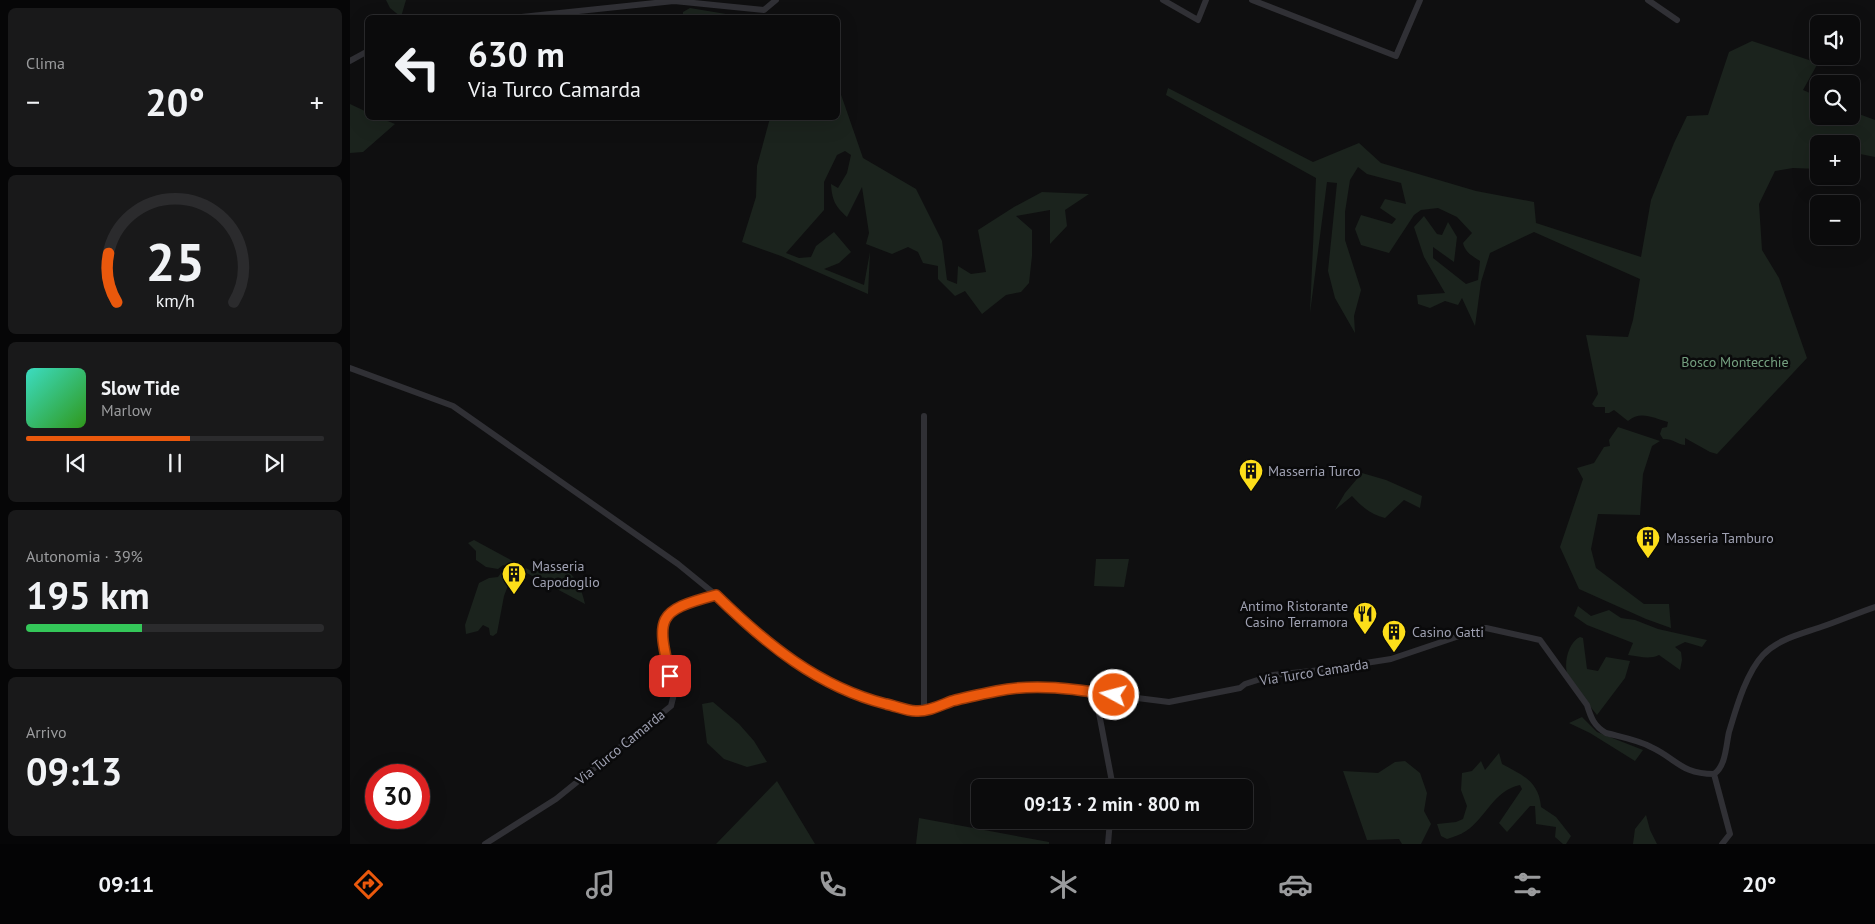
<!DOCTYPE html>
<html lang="it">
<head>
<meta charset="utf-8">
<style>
  body { margin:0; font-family:"PT Sans",sans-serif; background:#19191a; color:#f1f3f6; height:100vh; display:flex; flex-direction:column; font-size:19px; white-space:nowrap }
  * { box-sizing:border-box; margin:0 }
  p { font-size:16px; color:#9a9b9d }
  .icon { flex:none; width:28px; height:28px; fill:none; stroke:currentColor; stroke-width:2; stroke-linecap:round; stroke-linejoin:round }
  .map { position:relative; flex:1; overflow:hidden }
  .details { display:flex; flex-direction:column; gap:8px; padding:8px; background:#060607; width:350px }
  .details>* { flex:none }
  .top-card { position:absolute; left:15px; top:15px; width:475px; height:105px; border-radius:8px; box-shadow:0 5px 20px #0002,0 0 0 1px #2b2b2d; background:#0b0b0c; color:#f1f3f6; overflow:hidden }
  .fabs { position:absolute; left:1460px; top:15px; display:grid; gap:10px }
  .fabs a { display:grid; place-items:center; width:50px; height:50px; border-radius:8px; background:#0b0b0c; box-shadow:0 5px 20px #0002,0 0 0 1px #2b2b2d; font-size:25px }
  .speed { position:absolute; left:15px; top:764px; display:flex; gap:10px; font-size:25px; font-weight:700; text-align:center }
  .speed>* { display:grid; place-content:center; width:65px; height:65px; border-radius:50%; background:#0b0b0c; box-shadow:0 5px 20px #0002,0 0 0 1px #2b2b2d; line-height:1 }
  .speed .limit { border:8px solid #d22; background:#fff; color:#111 }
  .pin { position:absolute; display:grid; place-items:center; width:42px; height:42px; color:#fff; margin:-21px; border-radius:10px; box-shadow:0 2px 8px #0006 }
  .me { position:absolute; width:55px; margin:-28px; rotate:277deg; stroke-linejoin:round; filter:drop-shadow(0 0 4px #0008) }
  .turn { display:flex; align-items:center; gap:18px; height:105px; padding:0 20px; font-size:22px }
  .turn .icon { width:65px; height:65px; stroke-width:2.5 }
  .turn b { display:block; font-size:35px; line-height:42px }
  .big { font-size:38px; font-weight:700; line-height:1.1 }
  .details .widget { flex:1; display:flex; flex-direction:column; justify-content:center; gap:8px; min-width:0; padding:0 18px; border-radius:8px; background:#19191a }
  .details .dial { align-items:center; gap:0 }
  .dial svg { height:130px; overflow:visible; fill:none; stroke:#2b2b2d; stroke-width:7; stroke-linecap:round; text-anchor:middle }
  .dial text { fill:#f1f3f6; stroke:none }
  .song { display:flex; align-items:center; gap:15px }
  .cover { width:60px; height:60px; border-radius:8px; background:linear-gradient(135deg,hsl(170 70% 55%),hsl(110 70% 35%)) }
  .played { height:5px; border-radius:2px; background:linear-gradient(90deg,#ea580c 55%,#2b2b2d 55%) }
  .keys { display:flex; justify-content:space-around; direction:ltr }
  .heat { display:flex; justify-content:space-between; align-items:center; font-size:28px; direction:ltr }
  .charge { height:8px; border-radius:4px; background:linear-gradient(90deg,#34c759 39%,#2b2b2d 0) }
  .trip { position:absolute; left:621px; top:779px; width:282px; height:50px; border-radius:8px; background:#0b0b0c; box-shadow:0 5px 20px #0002,0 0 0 1px #2b2b2d; font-weight:700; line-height:50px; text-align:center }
  .tabs { display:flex; height:80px; justify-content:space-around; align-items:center; background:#040405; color:#9a9b9d }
  .tabs .icon { width:35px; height:35px }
  .tabs .on { color:#ea580c }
  .tabs b { font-size:22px; color:#f1f3f6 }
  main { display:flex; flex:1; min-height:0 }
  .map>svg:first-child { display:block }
  .green { fill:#1b231d }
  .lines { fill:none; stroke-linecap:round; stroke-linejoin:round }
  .minor { stroke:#303035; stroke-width:6 }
  .route-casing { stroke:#983908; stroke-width:12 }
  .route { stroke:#ea580c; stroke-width:9 }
  .labels { text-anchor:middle; stroke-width:5; stroke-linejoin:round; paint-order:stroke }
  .park-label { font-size:14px; fill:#749f7f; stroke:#0a0a0b }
  .poi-label { font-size:14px; fill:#9fa1b2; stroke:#0a0a0b; text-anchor:start }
  .street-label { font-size:14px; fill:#9fa1b2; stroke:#0a0a0b }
</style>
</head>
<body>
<main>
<section class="details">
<div class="widget"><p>Clima</p>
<div class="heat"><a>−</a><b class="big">20°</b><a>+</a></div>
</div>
<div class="widget dial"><svg viewBox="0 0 100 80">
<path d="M14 69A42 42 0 1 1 86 69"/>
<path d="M14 69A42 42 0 0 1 9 39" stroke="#ea580c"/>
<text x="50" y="56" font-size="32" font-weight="700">25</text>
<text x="50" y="72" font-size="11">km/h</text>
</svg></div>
<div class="widget">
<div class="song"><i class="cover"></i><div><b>Slow Tide</b><p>Marlow</p></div></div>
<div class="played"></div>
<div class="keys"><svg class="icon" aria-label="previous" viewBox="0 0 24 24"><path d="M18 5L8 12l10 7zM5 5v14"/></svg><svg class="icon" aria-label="pause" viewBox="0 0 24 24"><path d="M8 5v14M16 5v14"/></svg><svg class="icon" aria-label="next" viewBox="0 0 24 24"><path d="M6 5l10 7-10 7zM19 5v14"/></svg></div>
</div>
<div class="widget"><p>Autonomia · 39%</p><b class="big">195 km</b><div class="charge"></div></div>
<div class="widget"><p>Arrivo</p><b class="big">09:13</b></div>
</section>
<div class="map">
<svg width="1525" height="844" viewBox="0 0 1525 844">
  <rect width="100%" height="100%" fill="#0f0f10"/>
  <path class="green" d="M36 0H56L51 17 40 8Z
    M340 8 376 14 375 17H333V12Z
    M1402 41 1468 63 1453 90 1469 97V116H1501V111L1525 120V157L1510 154 1501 159V144H1469V169L1443 168 1425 171 1409 204 1412 250 1429 278 1457 358 1367 454 1360 452 1335 438V445C1326 444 1325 439 1313 439L1310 434 1312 428 1317 427 1318 422C1304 418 1290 410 1278 421L1264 410 1259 413H1255V407H1245L1242 404 1248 394 1236 335 1278 337 1283 320 1290 279 1184 232 1140 253 1131 282 1125 326 1112 298 1108 305 1095 301 1080 308 1068 304 1067 295 1095 293 1074 257 1064 227 1074 216 1087 234 1092 235 1098 222 1107 237 1104 262 1083 247V258L1116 284 1128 280 1130 261C1122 256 1115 252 1113 243L1122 233 1107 217 1088 208 1071 210 1064 215 1039 253 1011 245 1005 229 1011 215 1042 224 1046 219 1030 208 1035 199 1056 204 1051 183 1017 174 1008 167 1000 180 995 212V240L1011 290 1004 316 1005 333 985 298 978 271 987 183 977 182 960 313 966 178 816 95 818 88 963 162 1009 143 1031 163 1126 191 1184 202 1186 223 1291 257 1301 200 1324 143 1337 116 1358 115 1379 52Z
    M488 86 513 158 566 189 592 241 597 280 607 284 608 266 621 274 636 272 628 230 664 207 692 192 739 194 715 210 717 226 700 244V210L666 216 682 230V256L679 283 671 292 656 295 632 314 615 291 605 296 588 279V266L573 263 568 252 558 247 542 254 516 244 519 233 512 187 497 217C485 206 482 200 481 184L488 188 497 173 501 155 495 151 487 155 474 182V210L436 253 449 258 461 257 466 246 484 232 501 252 489 263 474 269 514 285 520 252 518 294 431 256 392 242 406 197 407 166 420 118H488Z
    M0 104 17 112 18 118H30L45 124 13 152 0 153Z
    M1268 427 1310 441 1302 446 1293 474 1290 515 1248 514 1241 549 1246 568 1294 604H1319L1321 628 1296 619 1229 589 1210 547 1233 479 1227 468 1244 463 1254 447 1260 446 1259 440Z
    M1012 473 1036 480 1072 496 1070 508 1054 500 1035 518C1021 515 1011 506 1002 496L985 510 995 493Z
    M124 540 185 573 192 562C218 563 230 580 235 604L173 571 164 583H159L154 596 147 633 143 636 140 635 139 628 133 625 128 631 116 634 115 625 129 583 139 578 148 577 156 566 153 565 148 569 136 567 126 560V551L118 543Z
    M746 559H779L774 587 744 586Z
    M1228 606 1241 616 1259 610 1271 618 1285 620 1308 629 1357 640 1352 647 1335 642 1325 647 1331 652 1332 660 1330 670 1309 655C1298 660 1290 656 1278 655L1283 643 1237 625 1224 616Z
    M1230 637 1233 638 1237 669 1248 671 1256 657 1280 661 1275 678 1247 715C1238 703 1225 690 1218 676 1213 665 1218 642 1230 637Z
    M363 702 389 724 404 741 417 762 397 767 374 759 357 743 352 704Z
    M1232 717 1247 732 1293 750 1285 761 1240 733 1219 723Z
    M1149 753 1152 764C1172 775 1189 781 1191 807L1206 817 1221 836 1216 844H1213L1205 837 1206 827 1186 824 1185 806H1180L1157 832 1149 823 1172 789 1170 785C1144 790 1136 818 1116 831 1110 835 1103 837 1097 839L1091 836 1087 824 1106 822 1113 819 1117 806 1111 790 1112 773 1122 771 1131 761 1135 770Z
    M1055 761 1070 773 1077 793 1074 811 1081 824 1071 844H1052L1049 839 1017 840 993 771 1028 773 1045 762Z
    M427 781 465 844H366Z
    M1296 815 1300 830 1307 844H1283L1285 829Z
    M569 818 699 842V844H566Z"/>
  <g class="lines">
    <path class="minor" d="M813 0 848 20 856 0
      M902 0 1046 56 1070 0
      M1298 0 1327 20
      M162 18 324 1 414 10 426 0
      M0 61 18 51
      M0 368 103 406 328 564 366 595 433 654 478 683 518 700 565 711 627 695 664 689 700 687 819 702 890 688 895 684 923 675 971 670 1041 659 1127 630 1136 628 1190 640 1237 705C1241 718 1244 726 1256 733 1271 737 1288 740 1301 747 1327 759 1331 774 1364 774 1376 766 1376 745 1379 732 1386 709 1396 673 1413 655 1428 639 1451 634 1471 627 1489 621 1507 613 1525 607
      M574 416V710
      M745 692 762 782V788
      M1364 774 1380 834 1372 844
      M135 844 206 799 321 706 324 694 312 639 315 618 326 609 366 595
      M758 844 760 820"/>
  </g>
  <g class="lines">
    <defs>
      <path id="route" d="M320 676C307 618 305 611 366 595 415 643 468 687 536 704 546 706 556 711 566 711 578 712 591 705 602 701 617 697 632 694 647 691 685 683 725 689 764 695"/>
    </defs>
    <use href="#route" class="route-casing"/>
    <use href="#route" class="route"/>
  </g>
  <defs>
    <symbol id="building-pin" viewBox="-11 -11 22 30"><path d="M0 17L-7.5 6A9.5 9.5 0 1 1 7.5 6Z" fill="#fdde1a" stroke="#0a0a0b"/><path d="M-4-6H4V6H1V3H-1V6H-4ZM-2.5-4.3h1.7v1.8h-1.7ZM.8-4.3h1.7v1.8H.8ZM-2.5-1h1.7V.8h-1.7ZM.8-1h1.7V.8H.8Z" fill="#111"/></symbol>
    <symbol id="restaurant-pin" viewBox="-11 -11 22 30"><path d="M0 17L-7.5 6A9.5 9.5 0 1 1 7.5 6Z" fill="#fdde1a" stroke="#0a0a0b"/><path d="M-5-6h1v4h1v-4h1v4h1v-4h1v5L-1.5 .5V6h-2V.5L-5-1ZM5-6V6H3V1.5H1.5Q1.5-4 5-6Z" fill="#111"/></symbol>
  </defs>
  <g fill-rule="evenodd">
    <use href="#building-pin" x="887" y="457" width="28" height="38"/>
    <use href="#building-pin" x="1284" y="524" width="28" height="38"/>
    <use href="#building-pin" x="150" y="560" width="28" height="38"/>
    <use href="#restaurant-pin" x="1001" y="600" width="28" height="38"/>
    <use href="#building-pin" x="1030" y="618" width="28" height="38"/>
  </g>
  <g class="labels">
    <g class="park-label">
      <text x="1385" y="367">Bosco Montecchie</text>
    </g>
    <g class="poi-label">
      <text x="918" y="476">Masserria Turco</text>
      <text x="1316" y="543">Masseria Tamburo</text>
      <text x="182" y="571">Masseria<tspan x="182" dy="16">Capodoglio</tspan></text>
      <text x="998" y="611" text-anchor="end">Antimo Ristorante<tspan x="998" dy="16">Casino Terramora</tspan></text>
      <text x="1062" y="637">Casino Gatti</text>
    </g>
    <g class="street-label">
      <text transform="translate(964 672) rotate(-9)" y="5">Via Turco Camarda</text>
      <text transform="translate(270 747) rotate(-39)" y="5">Via Turco Camarda</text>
    </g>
  </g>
</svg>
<div class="fabs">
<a><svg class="icon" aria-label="sound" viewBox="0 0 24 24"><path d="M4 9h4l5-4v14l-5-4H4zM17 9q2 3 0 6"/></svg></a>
<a><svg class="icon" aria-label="search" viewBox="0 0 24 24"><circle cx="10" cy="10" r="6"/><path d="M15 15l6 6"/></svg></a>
<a>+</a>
<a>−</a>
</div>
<div class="speed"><div class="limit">30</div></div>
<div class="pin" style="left:320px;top:676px;background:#d93025"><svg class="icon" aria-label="arrive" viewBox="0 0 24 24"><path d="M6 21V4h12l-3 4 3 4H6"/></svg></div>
<svg class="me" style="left:764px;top:695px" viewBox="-20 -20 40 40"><circle r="17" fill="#ea580c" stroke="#fff" stroke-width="3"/><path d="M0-11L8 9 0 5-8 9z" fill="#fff"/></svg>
<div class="trip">09:13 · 2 min · 800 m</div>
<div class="top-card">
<div class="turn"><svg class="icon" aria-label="left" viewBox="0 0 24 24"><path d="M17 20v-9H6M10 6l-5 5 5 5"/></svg><div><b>630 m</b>Via Turco Camarda</div></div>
</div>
</div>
</main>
<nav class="tabs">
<b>09:11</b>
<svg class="icon on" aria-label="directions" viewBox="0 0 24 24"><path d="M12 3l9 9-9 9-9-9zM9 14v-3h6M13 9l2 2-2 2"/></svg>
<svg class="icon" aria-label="music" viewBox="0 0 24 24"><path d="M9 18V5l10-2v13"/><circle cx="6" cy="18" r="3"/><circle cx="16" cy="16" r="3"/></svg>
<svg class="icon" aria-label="phone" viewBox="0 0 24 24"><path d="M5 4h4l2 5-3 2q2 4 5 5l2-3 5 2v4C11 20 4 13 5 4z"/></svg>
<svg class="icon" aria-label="climate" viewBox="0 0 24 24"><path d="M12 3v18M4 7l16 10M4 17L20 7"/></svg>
<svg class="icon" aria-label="car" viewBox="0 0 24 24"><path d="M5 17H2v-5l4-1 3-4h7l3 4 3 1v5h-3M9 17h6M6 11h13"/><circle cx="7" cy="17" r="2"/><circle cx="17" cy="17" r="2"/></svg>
<svg class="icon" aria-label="filters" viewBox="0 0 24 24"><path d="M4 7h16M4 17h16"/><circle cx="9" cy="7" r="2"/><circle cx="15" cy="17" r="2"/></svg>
<b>20°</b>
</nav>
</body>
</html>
